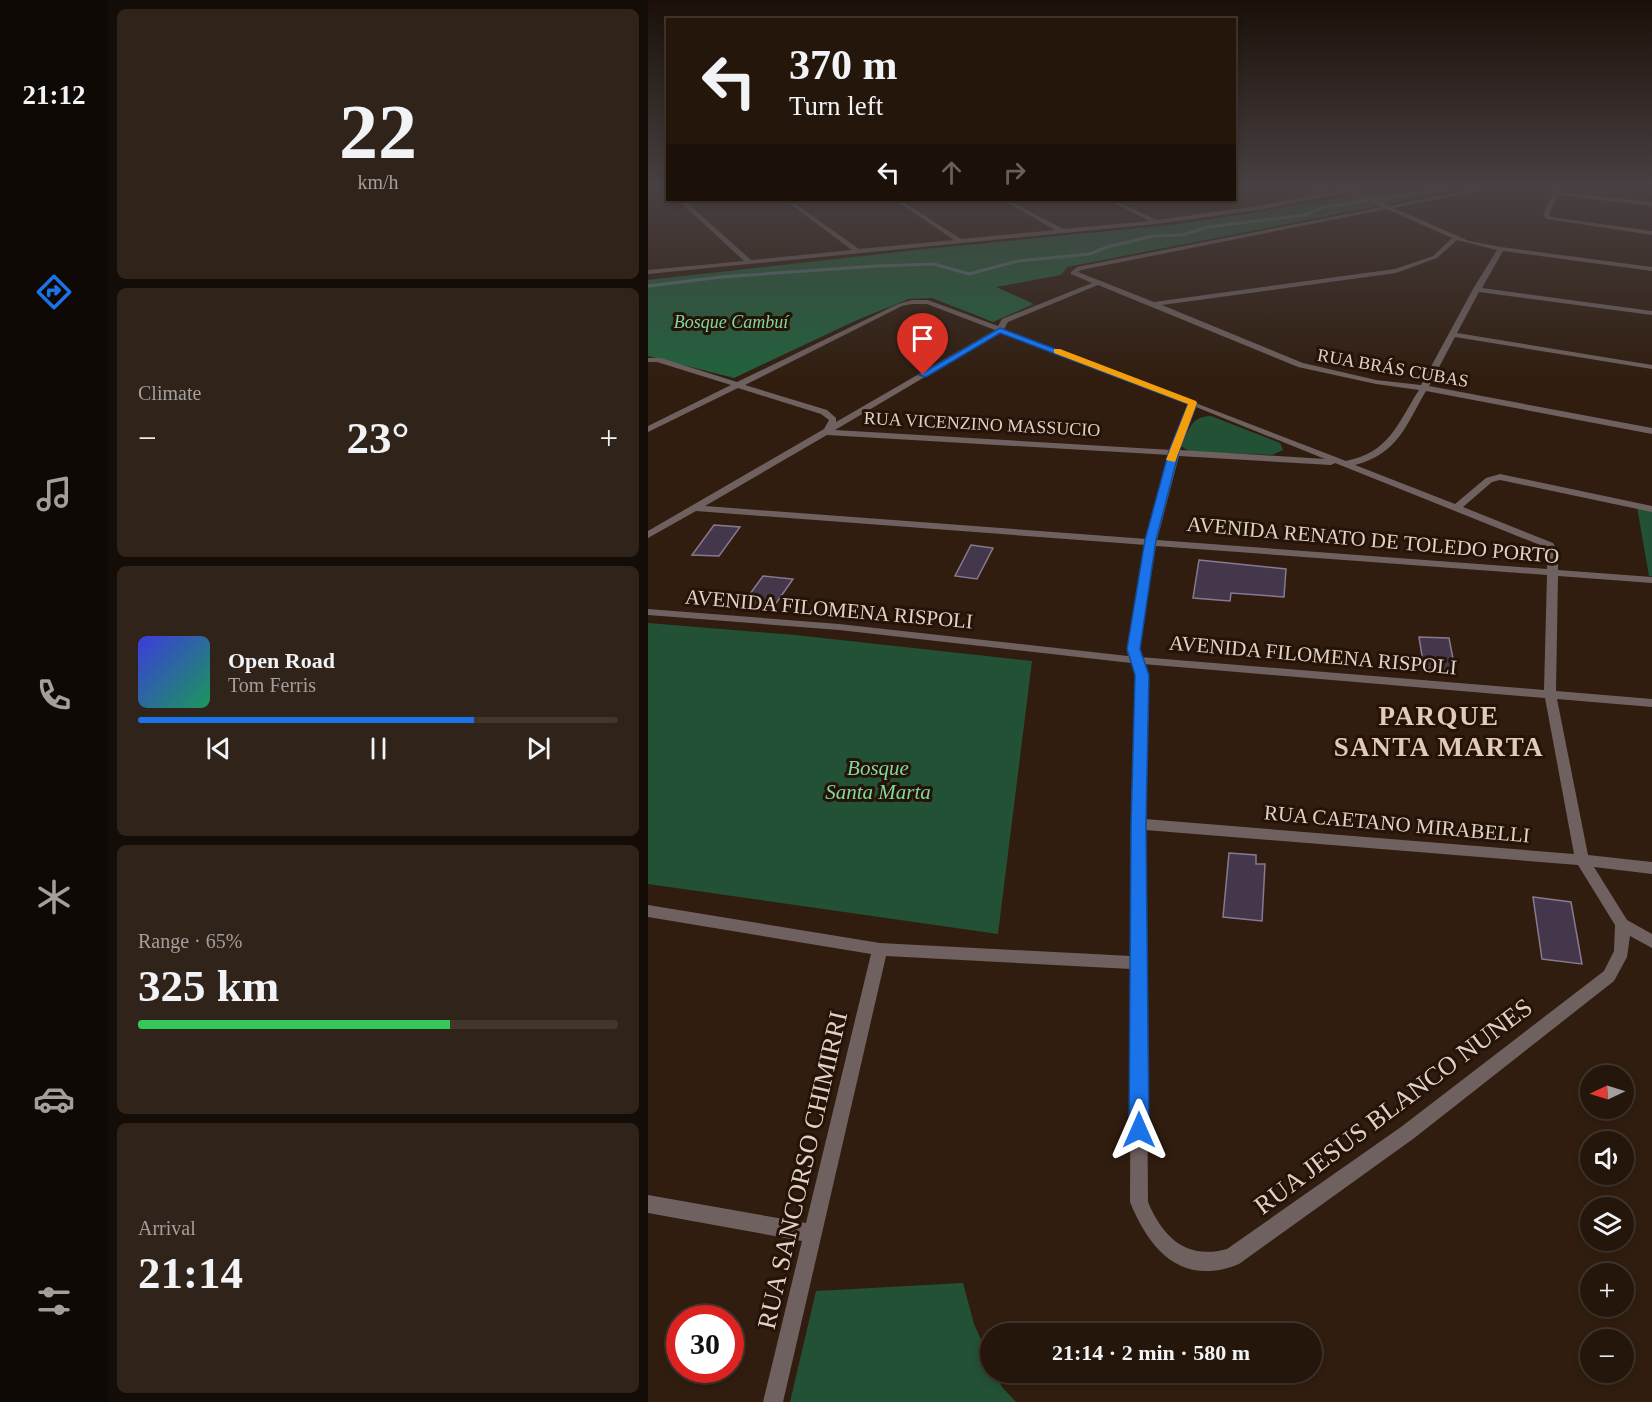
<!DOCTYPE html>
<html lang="en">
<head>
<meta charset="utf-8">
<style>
  body { margin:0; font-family:"Times New Roman",serif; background:#302319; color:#f1f3f6; height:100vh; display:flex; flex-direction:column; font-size:22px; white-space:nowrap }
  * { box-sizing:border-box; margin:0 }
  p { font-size:20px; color:#a39f9d }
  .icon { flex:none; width:33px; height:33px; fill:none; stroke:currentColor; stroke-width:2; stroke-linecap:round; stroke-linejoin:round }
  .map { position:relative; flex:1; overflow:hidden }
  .sheet { display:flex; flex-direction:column; gap:9px; padding:9px; background:#140c06; width:540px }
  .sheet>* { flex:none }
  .hud { position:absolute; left:18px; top:18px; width:570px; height:183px; border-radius:0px; box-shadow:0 3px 9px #0003,0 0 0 2px #41352c; background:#24160b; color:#f1f3f6; overflow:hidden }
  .needle { width:39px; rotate:266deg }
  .tools { position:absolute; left:932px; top:1065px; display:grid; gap:12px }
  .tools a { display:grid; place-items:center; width:54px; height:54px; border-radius:50%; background:#24160b; box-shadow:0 3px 9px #0003,0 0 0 2px #41352c; font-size:30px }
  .speed { position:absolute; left:18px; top:1305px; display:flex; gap:12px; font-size:30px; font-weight:700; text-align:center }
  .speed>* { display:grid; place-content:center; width:78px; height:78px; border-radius:50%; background:#24160b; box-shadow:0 3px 9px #0003,0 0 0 2px #41352c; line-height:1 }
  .speed .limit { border:9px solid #d22; background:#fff; color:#111 }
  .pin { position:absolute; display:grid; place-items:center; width:51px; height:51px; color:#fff; margin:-62px -26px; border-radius:50% 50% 50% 0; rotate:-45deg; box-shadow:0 0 6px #0007 }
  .pin .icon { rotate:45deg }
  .me { position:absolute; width:66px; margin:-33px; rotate:0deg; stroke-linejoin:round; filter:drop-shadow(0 0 4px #0008) }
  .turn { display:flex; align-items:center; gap:21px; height:126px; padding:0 24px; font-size:27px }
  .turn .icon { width:78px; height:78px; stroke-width:2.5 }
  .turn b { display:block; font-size:42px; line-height:51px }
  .lanes { display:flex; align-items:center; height:57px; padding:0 24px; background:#0003; justify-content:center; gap:30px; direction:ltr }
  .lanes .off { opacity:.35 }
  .big { font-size:45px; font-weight:700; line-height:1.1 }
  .sheet .widget { flex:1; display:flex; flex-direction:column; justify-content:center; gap:9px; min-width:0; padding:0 21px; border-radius:9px; background:#302319 }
  .sheet .dial { align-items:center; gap:0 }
  .dial b { font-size:78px; line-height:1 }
  .song { display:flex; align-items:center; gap:18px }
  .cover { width:72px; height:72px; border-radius:9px; background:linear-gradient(135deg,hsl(240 70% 55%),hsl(150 70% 35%)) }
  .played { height:6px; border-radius:3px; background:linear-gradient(90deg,#1a73e8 70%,#41352c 70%) }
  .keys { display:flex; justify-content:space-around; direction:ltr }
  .heat { display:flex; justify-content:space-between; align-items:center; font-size:33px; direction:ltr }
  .charge { height:9px; border-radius:4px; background:linear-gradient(90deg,#34c759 65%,#41352c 0) }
  .trip { position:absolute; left:332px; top:1323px; width:342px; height:60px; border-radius:30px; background:#24160b; box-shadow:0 3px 9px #0003,0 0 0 2px #41352c; font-weight:700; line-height:60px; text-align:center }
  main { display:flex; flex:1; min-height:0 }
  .menu { display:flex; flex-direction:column; width:108px; justify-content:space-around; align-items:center; background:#0e0904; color:#a39f9d }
  .menu .icon { width:42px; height:42px }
  .menu .current { color:#1a73e8 }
  .menu b { font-size:27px; color:#f1f3f6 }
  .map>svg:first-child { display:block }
  .green { fill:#235135 }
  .forest { fill:#21623d }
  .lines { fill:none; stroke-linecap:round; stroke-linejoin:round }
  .stream { stroke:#5a7979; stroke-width:3 }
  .building { fill:#44374b; stroke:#877990; stroke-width:1.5 }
  .minor { fill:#6e6160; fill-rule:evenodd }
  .route { fill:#1a73e8; stroke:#114b97; stroke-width:1.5 }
  .slow { fill:#f59e0b }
  .labels { text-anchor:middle; stroke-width:6; stroke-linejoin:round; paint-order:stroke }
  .far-park-label { font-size:18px; font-style:italic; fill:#7fd99f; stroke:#261307 }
  .far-street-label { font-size:18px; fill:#dfd2c9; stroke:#261307 }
  .street-label { font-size:21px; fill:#dfd2c9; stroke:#261307 }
  .park-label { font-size:21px; font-style:italic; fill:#7fd99f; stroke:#261307 }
  .near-street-label { font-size:26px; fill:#dfd2c9; stroke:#261307 }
  .district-label { font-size:27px; font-weight:bold; letter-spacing:1.5px; fill:#e3c9b8; stroke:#261307 }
</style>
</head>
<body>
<main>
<nav class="menu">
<b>21:12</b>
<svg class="icon current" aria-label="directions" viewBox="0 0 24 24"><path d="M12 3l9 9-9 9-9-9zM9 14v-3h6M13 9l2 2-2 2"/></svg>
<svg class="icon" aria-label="music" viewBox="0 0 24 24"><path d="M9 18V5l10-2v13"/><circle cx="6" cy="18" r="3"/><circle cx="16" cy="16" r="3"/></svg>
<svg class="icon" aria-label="phone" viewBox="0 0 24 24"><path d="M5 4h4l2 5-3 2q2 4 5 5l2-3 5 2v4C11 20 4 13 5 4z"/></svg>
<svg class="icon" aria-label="climate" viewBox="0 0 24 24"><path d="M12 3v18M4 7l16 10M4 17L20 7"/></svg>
<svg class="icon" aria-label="car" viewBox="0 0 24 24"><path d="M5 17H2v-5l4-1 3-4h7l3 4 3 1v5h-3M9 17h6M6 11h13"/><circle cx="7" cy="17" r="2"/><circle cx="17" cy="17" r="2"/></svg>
<svg class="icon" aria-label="filters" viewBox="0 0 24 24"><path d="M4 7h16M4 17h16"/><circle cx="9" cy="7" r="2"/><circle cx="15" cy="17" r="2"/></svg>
</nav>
<section class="sheet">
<div class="widget dial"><b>22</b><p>km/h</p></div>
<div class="widget"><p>Climate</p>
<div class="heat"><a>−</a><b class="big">23°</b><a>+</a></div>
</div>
<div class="widget">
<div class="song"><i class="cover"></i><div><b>Open Road</b><p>Tom Ferris</p></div></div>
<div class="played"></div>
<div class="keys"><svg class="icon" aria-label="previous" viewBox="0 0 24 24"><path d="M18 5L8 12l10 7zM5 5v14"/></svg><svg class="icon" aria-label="pause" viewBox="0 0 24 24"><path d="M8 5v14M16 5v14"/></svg><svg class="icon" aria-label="next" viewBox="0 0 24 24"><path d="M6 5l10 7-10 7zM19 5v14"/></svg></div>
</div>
<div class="widget"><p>Range · 65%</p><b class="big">325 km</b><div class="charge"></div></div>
<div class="widget"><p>Arrival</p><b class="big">21:14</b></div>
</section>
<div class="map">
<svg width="1004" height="1402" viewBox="0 0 1004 1402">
  <rect width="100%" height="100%" fill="#301d0f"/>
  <path class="green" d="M563 416 632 443 635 450 624 455 542 452 533 446C541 430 543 416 563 416Z
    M989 507 1004 511V576H1001Z
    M0 623 147 635 384 661 350 934 0 884Z
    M315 1283 326 1324 342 1360V1372L347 1373 354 1387 368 1402H142L168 1291Z"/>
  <path class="forest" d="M759 185H838L419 267 413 275 348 287 386 304 345 322 284 298 261 299 209 320 86 378 0 356V280L277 249 522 225 617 211Z"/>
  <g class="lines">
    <path class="stream" d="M0 286 73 277 229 266 286 264 321 274 370 261 442 254 459 247 505 236 534 235 560 227 657 215 676 207 822 185"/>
  </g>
  <path class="building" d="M66 525 92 527 71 556 44 555Z
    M323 545 345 548 329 579 307 576Z
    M551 560 638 569 636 597 583 593 582 601 545 598Z
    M115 576 145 579 122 612 91 609Z
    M771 637 801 638 807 669 776 668Z
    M581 853 608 855V864H617L614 921 575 917Z
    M885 897 923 902 934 964 894 959Z"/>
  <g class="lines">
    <path class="minor" d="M0 185H12L0 188Z
      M16 185H20V188Z
      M646 185H656L681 191V193L721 185H733L707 191 741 206 846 185H858L746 208 821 241 853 247 1004 267V271L855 251 834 288 1004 311V315L831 292 809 333 1004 365V369L807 337 781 386 1004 428V434L778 391C758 425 750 454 707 465L807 504 838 478 852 474 1004 506V512L852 480 844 482 815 507 905 543 910 552V570L1004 577V583L910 576 908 691 1004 699V707L909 699 940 855 1004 862V874L946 867 979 920 1004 934V948L982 936 979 957 966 981 765 1139 591 1264C534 1287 502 1251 482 1202L483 969 238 956 135 1402H115L154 1241 0 1213V1195L158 1223 223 954 0 917V905L232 943 483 956V824L488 675 483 663 191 630 0 615V609L191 624 480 656 479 649 498 545 48 511 0 538V531L176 429 181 420 173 414 90 388 0 432V426L83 385 9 362H0V358H13L89 382 250 304 264 300H280L350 326 354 319 444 283 423 274V272L429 267 734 207 700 192 616 209 508 224 0 274V270L96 261 30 200H36L103 260 204 250 137 200H142L211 249 306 240 247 200H252L313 239 407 230 355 200H360L415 229 502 221 459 200H465L509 220 616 205 678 193ZM739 209 804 238 785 256 747 269 506 302 430 272 433 270ZM809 240 849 250 825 289 773 385 728 380 655 363 514 305 748 273 789 258ZM450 285 650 367 728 384 771 390C749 424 742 452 698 461L356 329 360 322ZM264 304H279L347 330 188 422V418L179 410 97 385 254 306ZM353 332 540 404 524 450 187 430ZM548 407 677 459 532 450ZM179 435 522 455 499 539 57 506ZM531 456 683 465 687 463 897 547 900 552 899 569 509 540ZM508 546 899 575 896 690 492 657 491 649ZM495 664 897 698 926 854 497 819 500 675ZM497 830 930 865 967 925 966 951 956 971 753 1127 579 1249C539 1260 515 1238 500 1202Z
      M909 185H915L912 192 1004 202V206L910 195 901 215 903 217 1004 231V235L899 219 895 215Z"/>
  </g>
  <linearGradient id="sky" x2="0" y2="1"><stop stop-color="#1a1008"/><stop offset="0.49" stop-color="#484042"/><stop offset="1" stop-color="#484042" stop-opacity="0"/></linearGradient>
  <rect width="1004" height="381" fill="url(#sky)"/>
  <path class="route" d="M352 328 549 403 531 451 508 540 492 649 501 675 498 824 501 1130 498 1137 491 1140 484 1137 481 1130 483 824 487 675 479 649 497 540 521 451 540 404 352 333 278 377 271 375Z"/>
  <path class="slow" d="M406 349H412L548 401 549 403 527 462 518 460 540 404 406 353Z"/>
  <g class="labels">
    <g class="far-park-label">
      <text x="83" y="328">Bosque Cambuí</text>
    </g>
    <g class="far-street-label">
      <text transform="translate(745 368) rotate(10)" y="6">RUA BRÁS CUBAS</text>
      <text transform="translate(334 424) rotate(3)" y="6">RUA VICENZINO MASSUCIO</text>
    </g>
    <g class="street-label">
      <text transform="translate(725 540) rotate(5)" y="7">AVENIDA RENATO DE TOLEDO PORTO</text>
      <text transform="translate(181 609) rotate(5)" y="7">AVENIDA FILOMENA RISPOLI</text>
      <text transform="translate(665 655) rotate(5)" y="7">AVENIDA FILOMENA RISPOLI</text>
      <text transform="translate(749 824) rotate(5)" y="7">RUA CAETANO MIRABELLI</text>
    </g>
    <g class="park-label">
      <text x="230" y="775">Bosque<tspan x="230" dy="24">Santa Marta</tspan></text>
    </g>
    <g class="near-street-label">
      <text transform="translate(745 1106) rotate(-37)" y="9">RUA JESUS BLANCO NUNES</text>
      <text transform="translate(154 1170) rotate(-77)" y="9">RUA SANCORSO CHIMIRRI</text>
    </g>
    <g class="district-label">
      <text x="791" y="725">PARQUE<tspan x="791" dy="31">SANTA MARTA</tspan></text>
    </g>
  </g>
</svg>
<div class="tools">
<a><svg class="needle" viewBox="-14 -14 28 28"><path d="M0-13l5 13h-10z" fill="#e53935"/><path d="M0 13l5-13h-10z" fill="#a39f9d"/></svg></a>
<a><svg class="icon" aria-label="sound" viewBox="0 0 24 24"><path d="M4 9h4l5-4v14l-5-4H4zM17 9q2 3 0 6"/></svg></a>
<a><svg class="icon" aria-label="layers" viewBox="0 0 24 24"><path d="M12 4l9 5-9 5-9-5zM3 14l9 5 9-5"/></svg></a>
<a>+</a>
<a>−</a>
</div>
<div class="speed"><div class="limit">30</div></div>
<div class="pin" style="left:275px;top:375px;background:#d93025"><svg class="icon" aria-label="arrive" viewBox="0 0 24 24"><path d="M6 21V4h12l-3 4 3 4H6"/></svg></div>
<svg class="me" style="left:491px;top:1130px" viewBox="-20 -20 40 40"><path d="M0-17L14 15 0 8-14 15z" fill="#1a73e8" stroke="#fff" stroke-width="4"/></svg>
<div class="trip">21:14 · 2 min · 580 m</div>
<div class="hud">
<div class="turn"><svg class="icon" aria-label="left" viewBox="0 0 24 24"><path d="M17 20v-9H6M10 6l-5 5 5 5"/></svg><div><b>370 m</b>Turn left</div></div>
<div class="lanes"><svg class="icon" aria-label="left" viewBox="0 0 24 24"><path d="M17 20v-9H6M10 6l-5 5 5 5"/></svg><svg class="icon off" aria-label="ahead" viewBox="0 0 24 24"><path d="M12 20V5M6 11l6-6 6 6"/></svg><svg class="icon off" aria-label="right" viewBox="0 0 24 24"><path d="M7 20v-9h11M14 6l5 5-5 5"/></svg></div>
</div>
</div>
</main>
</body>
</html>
